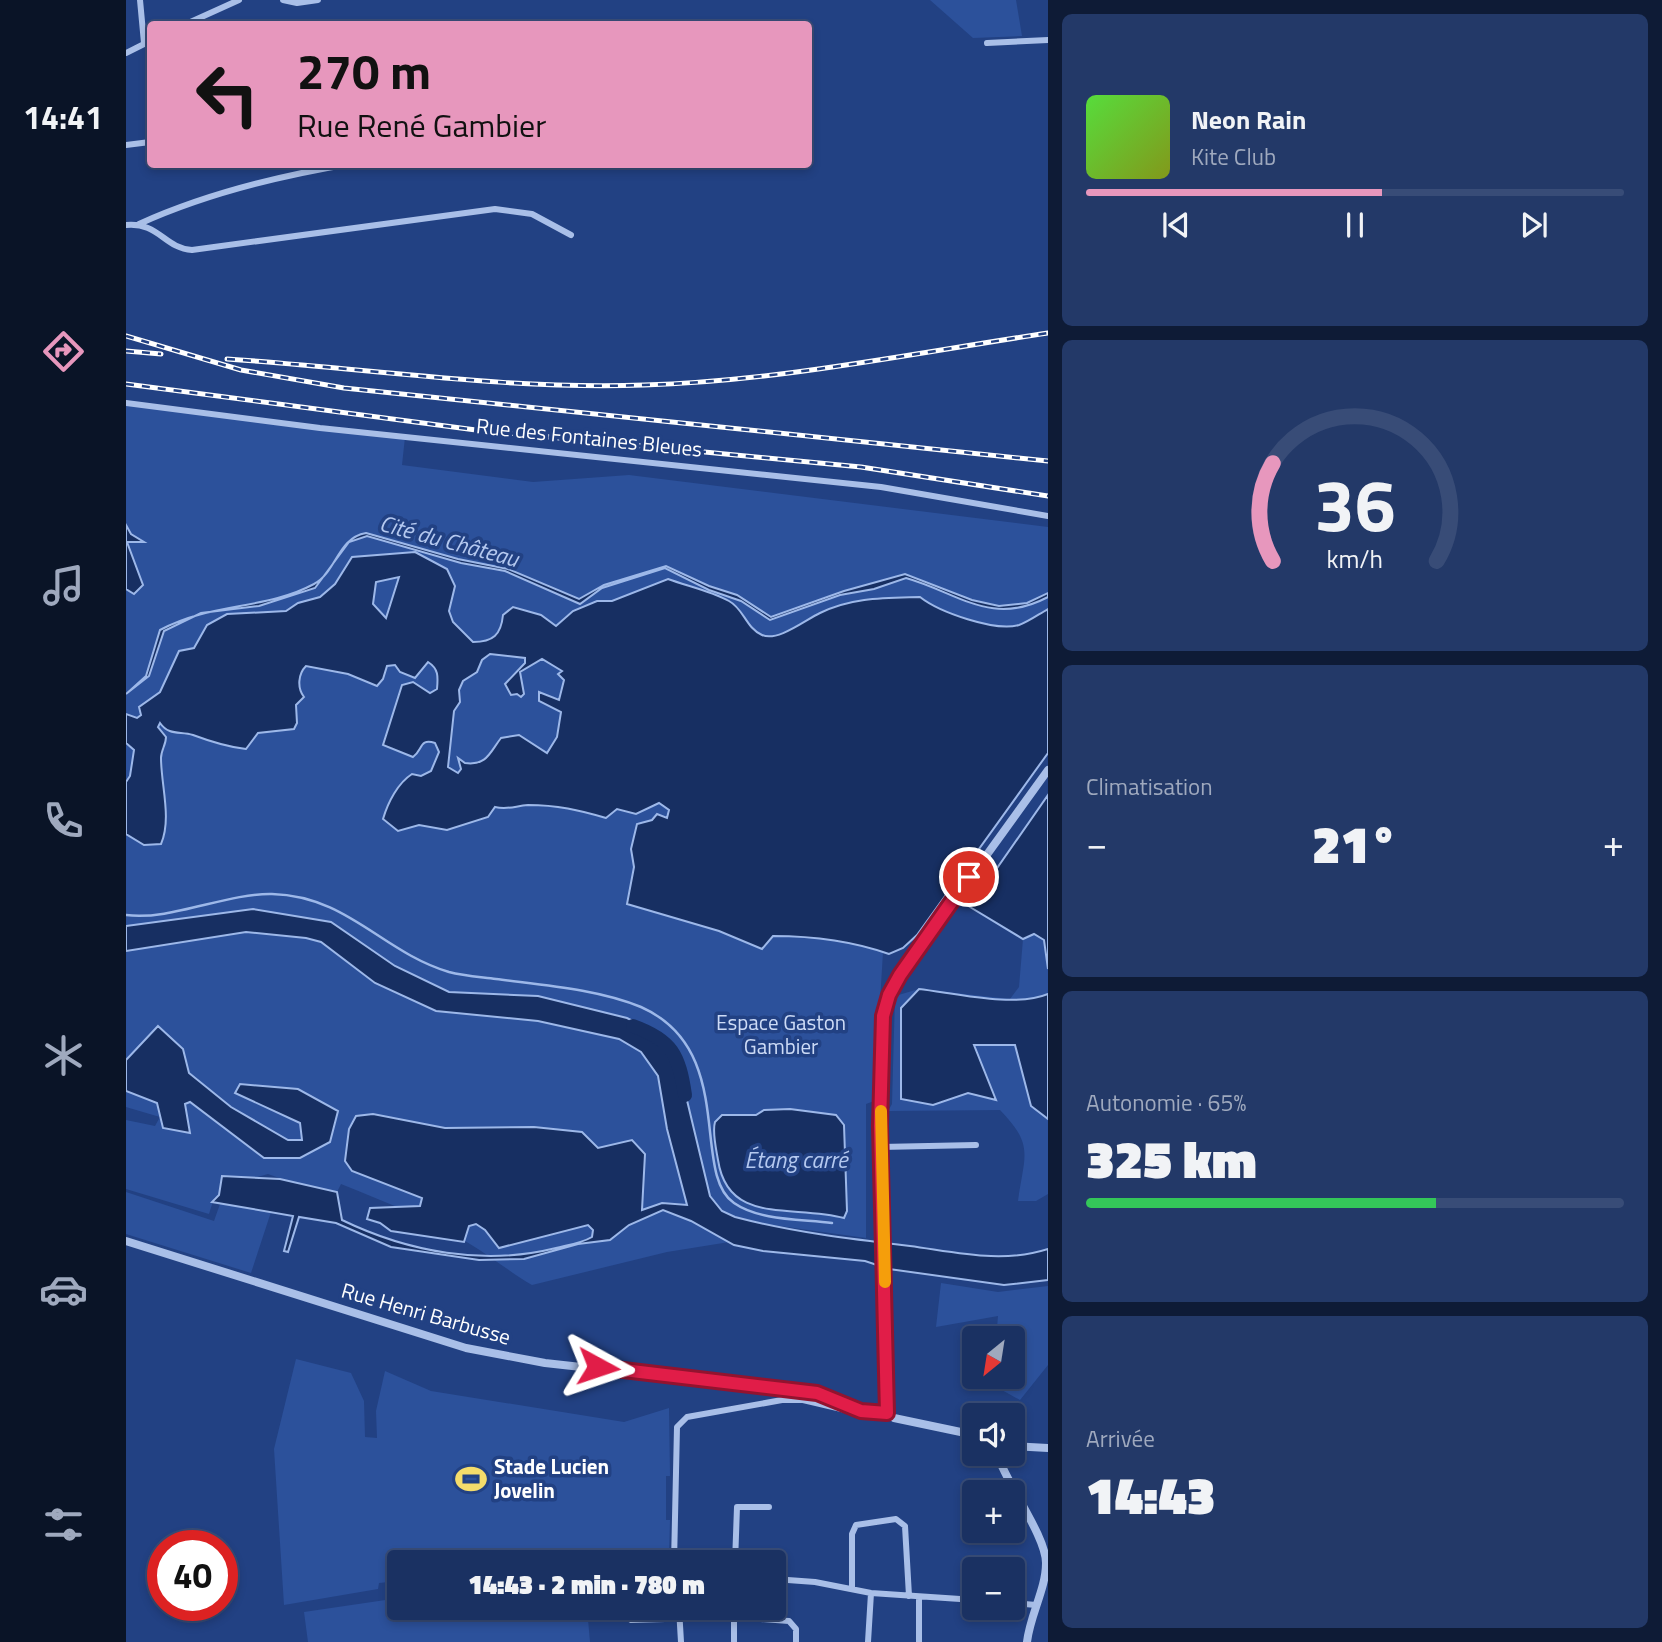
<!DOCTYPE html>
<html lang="fr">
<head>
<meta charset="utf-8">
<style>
  body { margin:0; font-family:"Titillium Web",sans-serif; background:#233968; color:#f1f3f6; height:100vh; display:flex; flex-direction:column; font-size:26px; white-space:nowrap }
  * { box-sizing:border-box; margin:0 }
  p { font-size:23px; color:#9fa9be }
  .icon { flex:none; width:38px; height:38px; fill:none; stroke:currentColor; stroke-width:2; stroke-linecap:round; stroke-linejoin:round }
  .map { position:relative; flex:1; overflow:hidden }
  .details { display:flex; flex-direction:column; gap:14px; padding:14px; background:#0e1b36; width:614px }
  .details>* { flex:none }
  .guide { position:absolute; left:21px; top:21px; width:665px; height:147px; border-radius:7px; box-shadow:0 4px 10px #0003,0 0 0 2px #384c77; background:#e797bd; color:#111; overflow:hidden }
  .needle { width:46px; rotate:210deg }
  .buttons { position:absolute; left:836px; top:1326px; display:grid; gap:14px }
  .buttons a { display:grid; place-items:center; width:63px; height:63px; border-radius:7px; background:#1a3162; box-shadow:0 4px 10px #0003,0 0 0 2px #384c77; font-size:35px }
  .speed { position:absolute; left:21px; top:1530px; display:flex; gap:14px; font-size:35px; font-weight:700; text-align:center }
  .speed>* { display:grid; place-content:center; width:91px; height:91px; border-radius:50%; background:#1a3162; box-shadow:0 4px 10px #0003,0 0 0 2px #384c77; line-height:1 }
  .speed .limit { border:10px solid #d22; background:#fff; color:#111 }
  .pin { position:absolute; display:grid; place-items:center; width:60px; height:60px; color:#fff; margin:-30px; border:4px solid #fff; border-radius:50%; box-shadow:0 2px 7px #0007 }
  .me { position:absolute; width:77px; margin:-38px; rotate:95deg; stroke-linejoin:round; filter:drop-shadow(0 0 5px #0008) }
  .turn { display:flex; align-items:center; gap:24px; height:147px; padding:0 35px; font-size:32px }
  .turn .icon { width:91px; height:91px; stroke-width:2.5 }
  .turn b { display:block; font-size:49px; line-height:60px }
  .big { font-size:52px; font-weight:800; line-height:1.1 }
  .details .card { flex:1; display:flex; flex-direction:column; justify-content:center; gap:10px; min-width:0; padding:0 24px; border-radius:10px; background:#233968 }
  .details .dial { align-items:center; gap:0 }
  .dial svg { height:182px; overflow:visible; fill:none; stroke:#384c77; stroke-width:7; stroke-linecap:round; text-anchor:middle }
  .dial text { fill:#f1f3f6; stroke:none }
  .song { display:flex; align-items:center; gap:21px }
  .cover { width:84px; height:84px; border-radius:10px; background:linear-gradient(135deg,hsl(110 70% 55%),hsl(70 70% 35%)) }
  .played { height:7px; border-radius:4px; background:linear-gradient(90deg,#e797bd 55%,#384c77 55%) }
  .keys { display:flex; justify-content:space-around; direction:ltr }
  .heat { display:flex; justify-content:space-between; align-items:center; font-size:38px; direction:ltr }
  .charge { height:10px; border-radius:5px; background:linear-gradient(90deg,#34c759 65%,#384c77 0) }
  .trip { position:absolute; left:261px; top:1550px; width:399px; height:70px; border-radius:7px; background:#1a3162; box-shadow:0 4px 10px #0003,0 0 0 2px #384c77; font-weight:800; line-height:70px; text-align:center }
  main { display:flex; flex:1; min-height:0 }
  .tab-bar { display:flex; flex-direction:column; width:126px; justify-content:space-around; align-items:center; background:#0a1427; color:#9fa9be }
  .tab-bar .icon { width:49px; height:49px }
  .tab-bar .current { color:#e797bd }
  .tab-bar b { font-size:32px; color:#f1f3f6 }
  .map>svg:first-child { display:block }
  .green { fill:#2c519b }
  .water { fill:#172f62; stroke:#9db8e9; stroke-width:2; fill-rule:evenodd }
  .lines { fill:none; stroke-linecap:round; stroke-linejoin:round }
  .stream { stroke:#9db8e9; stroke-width:2.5 }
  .river { stroke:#172f62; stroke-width:14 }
  .minor { stroke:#a9bfe8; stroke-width:6 }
  .tertiary { stroke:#a9bfe8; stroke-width:8 }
  .rail-casing { stroke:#fff; stroke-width:5 }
  .rail { stroke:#224183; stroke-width:2.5; stroke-dasharray:8; stroke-linecap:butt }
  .route-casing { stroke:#92132f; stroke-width:18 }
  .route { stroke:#e11d48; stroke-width:12 }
  .slow { stroke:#f59e0b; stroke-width:12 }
  .labels { text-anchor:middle; stroke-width:7; stroke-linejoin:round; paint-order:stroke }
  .street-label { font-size:21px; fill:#fff; stroke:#224183 }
  .park-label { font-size:21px; fill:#cddbf6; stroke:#224183 }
  .poi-label { font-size:21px; font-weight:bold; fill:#fff; stroke:#224183; text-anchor:start }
  .water-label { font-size:23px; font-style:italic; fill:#b5c9f0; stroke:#224183 }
</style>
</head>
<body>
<main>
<nav class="tab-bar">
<b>14:41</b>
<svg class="icon current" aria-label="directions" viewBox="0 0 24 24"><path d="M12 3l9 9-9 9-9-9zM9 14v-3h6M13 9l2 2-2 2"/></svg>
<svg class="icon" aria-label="music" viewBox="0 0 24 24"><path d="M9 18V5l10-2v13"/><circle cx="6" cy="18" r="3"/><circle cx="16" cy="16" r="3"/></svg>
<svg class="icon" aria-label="phone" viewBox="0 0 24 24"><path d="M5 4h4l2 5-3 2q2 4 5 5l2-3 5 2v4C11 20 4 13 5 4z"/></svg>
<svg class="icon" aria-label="climate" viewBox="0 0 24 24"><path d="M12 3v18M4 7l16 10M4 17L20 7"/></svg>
<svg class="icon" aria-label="car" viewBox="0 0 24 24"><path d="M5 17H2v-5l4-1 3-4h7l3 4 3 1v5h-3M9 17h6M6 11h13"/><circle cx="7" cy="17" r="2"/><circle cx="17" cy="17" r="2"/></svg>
<svg class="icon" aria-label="filters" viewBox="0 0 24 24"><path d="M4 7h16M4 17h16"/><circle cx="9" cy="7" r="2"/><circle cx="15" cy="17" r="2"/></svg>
</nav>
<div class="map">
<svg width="922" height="1642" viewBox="0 0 922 1642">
  <rect width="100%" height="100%" fill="#224183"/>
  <path class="green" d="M804 0H890L896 36 847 38Z
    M0 403 279 437 276 465 407 482 503 475 922 527V739L783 944 757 952 748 1101 740 1104V1238L639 1224 622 1239 541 1252 406 1285C387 1274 371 1261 352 1249 310 1221 261 1203 215 1184L211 1192 176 1186 142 1174 128 1178 97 1176 93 1195 88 1198 83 1214 0 1189V1120L29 1126 34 1117 0 1107Z
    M922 795V1194L910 1201H892C898 1155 909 1146 874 1110L762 1111 766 1104 769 996 793 989 884 999 893 987 897 939 844 907Z
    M0 1192 88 1221 94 1204 145 1212 125 1273 0 1234Z
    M815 1283 872 1292 922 1286V1365L894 1400 865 1384 866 1377H887V1339H870L872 1316 810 1327Z
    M170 1359 225 1373 238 1401 239 1437 251 1438 250 1411 259 1371 305 1391 498 1422 543 1408 544 1476H540V1520H544L543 1559 537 1563H273V1581L253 1583 252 1589 158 1605 148 1449Z
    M273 1598V1608H461L464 1642H182L178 1612Z"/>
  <path class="water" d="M0 525 5 534 18 542H1L17 585 8 594 0 589Z
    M240 533 332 559 382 569 453 599 478 585 540 566 583 586 611 595 645 617 718 591 779 574 846 600 873 606 901 603 922 593V597C865 627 833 593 780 578L748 589 714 595 644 620 615 601 583 590 539 568 476 588 454 604 379 571 335 563 241 536 223 542 189 588 133 606 75 613 38 631 23 676 0 694 20 676 34 630C86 602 140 610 188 584 211 572 211 538 240 533Z
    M289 552 321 569 329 586 323 611 327 622 347 642C367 642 375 635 377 615L387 607 415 615 430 626 447 611 471 601H486L542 579C561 586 585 591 603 601 618 609 620 628 636 635 652 642 679 620 694 613 727 597 759 598 794 597 813 612 869 632 893 625 902 622 913 614 922 609V753L791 935 777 948 763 954C726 941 686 936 647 936L636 949 593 931 501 904 508 867 505 849 511 824 526 820 531 814 541 818 543 810 533 803 510 814 491 809 480 818C453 810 431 805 402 805 389 806 382 810 369 807L362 817 321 830 293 825 272 831 257 819C262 802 272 783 286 774L295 776 305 771 313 752 309 743C293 738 297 750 287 757L257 745 276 685 287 682 304 693 311 689C312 677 313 669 302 662L289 678 274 672 269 665 261 666 257 679 251 686 222 674 180 666C172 674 171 688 178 697L170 705 171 723 168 729 132 733 120 749C101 747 83 741 67 735 54 731 43 736 34 723L32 727 40 737C40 745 35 750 35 758 35 785 46 819 35 844L18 845 0 834V782L4 776 8 750 0 743V714L11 718 15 715 13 707 34 692 53 651 68 648 81 625 101 614 160 611 172 603 194 597 209 584 226 557ZM273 577 260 618 247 604 250 582ZM364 654 399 658V663L379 684 385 695 391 694 395 697 398 694 394 672 416 659 436 671 432 674 438 680 433 700 413 692V701L435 712 431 737 421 753 393 735 375 738C364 752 361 766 339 763L332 758 335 769 332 773 322 767 328 711 334 702 333 690 337 681 351 672 356 660Z
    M922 795V969L918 940 908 934 897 939 844 907Z
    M127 909 205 922 269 966 323 992 412 996 501 1018 515 1025 539 1045 553 1067 584 1196 596 1211 609 1217C666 1232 725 1239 784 1246 829 1252 876 1264 922 1249V1280L878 1285 763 1269 739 1261 637 1251 608 1245 565 1221 537 1210 503 1225 484 1240 452 1244 398 1259 353 1260 265 1247 210 1223 173 1217 162 1252 158 1251 167 1216 86 1202 93 1195 96 1176 154 1179 211 1192 216 1220C282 1252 358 1266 430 1248 442 1245 456 1243 466 1237L467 1230 462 1225 373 1248 359 1230 350 1224 343 1226 338 1242 265 1231 254 1223 241 1219 244 1208 294 1206 296 1198 226 1171 219 1161 223 1129 230 1116 247 1114 319 1128 408 1127 456 1132 472 1148 506 1140 519 1154 516 1210 536 1203 561 1205 541 1129 532 1076 515 1052 493 1039 412 1021 310 1011 249 983 195 942 180 938 120 932 0 951V926Z
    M793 989C828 993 890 1008 922 994V1119L905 1106 889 1045H848L870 1100 842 1093 807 1105 775 1099V1008Z
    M32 1026 57 1049 63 1073 105 1107 162 1140H176L174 1123 109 1093 114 1084 172 1089 212 1111 204 1142 174 1158H138L64 1102 59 1104 64 1133 37 1128 31 1103 0 1091V1060Z
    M664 1109 710 1115 718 1125 721 1211 718 1218C667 1204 602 1226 592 1160 590 1148 586 1132 589 1122L596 1115H630L638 1110Z"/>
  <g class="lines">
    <path class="stream" d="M0 915C44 921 101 893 146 894 222 896 256 952 323 972 338 976 355 977 370 979 416 985 472 989 515 1007 612 1050 564 1173 608 1203 634 1221 675 1219 706 1223"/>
    <path class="river" d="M507 1026C546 1040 553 1055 559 1095"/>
    <path class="minor" d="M14 0 18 43
      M157 0 171 3 192 0
      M60 24 113 0
      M861 43 922 40
      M0 53 24 41
      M0 145 24 142
      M13 224C79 194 152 176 224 164
      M0 225C33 222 38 248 66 250L369 209 406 214 445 235
      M0 403 194 428 755 487 922 516
      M755 1147 850 1145
      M548 1563 551 1427 561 1417 656 1400H677L724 1411 729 1409
      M609 1563 611 1507H643
      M648 1579 689 1582 745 1593 849 1600
      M726 1589V1534L730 1525 770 1519 779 1526 783 1596
      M887 1603 910 1605
      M498 1608 499 1616 505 1620 608 1617 663 1621 670 1629V1642
      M553 1608 555 1642
      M608 1617V1642
      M742 1642 745 1593
      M793 1642V1597"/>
    <path class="tertiary" d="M0 1241 340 1348 419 1363 691 1393 735 1411 761 1413
      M761 1413 755 1056 757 1016 763 995 774 975 922 770
      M761 1413 768 1418 849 1435
      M887 1446 922 1448
      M871 1454C881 1485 920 1536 920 1563 920 1589 904 1615 901 1642"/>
    <defs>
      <path id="rail" d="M0 336 115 370 218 388 922 461
        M0 351 35 354
        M101 359C240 368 379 390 518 385 653 381 788 353 922 333
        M0 384 350 430 735 467 922 496"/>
    </defs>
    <use href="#rail" class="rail-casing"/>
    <use href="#rail" class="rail"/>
  </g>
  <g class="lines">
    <defs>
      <path id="route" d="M472 1367 691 1393 735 1411 761 1413 754 1126 757 1016 763 995 774 975 843 877"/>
    </defs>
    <use href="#route" class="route-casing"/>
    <use href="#route" class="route"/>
    <path class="slow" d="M755 1111 759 1282"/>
  </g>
  <defs>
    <symbol id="stadium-bare" viewBox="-9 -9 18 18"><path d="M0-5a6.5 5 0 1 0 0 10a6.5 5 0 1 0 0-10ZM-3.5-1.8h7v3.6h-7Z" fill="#f4dc6b" stroke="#224183" stroke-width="2.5" paint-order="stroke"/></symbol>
  </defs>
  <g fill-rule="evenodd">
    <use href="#stadium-bare" x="323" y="1457" width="44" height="44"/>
  </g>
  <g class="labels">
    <g class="street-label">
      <text transform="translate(463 438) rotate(6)" y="7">Rue des Fontaines Bleues</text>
      <text transform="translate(300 1314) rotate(16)" y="7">Rue Henri Barbusse</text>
    </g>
    <g class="park-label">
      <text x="655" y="1030">Espace Gaston<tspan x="655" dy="24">Gambier</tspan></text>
    </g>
    <g class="poi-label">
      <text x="368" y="1474">Stade Lucien<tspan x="368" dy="24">Jovelin</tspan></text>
    </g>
    <g class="water-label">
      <text transform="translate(323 541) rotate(15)" y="8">Cité du Château</text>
      <text x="670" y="1168">Étang carré</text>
    </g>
  </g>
</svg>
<div class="buttons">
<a><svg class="needle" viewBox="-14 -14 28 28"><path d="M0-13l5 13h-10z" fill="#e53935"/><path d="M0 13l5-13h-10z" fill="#9fa9be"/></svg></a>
<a><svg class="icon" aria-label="sound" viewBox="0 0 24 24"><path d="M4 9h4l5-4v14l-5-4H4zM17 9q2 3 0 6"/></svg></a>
<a>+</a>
<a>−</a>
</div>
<div class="speed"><div class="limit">40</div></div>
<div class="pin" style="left:843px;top:877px;background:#d93025"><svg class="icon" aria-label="arrive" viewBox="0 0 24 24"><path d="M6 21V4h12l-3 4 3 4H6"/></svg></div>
<svg class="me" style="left:472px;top:1367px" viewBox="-20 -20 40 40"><path d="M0-17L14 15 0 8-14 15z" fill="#e11d48" stroke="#fff" stroke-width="4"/></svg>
<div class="trip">14:43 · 2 min · 780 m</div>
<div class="guide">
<div class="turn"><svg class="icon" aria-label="left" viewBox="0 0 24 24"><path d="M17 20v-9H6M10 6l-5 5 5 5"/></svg><div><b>270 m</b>Rue René Gambier</div></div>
</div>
</div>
<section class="details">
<div class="card">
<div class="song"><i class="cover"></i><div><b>Neon Rain</b><p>Kite Club</p></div></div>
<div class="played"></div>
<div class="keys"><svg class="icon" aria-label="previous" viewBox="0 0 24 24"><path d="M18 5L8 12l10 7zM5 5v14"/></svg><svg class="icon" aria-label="pause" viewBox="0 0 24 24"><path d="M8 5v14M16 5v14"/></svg><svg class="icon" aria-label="next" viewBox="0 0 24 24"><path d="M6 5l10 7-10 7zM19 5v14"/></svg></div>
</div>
<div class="card dial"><svg viewBox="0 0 100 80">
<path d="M14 69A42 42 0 1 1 86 69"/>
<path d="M14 69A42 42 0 0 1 14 26" stroke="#e797bd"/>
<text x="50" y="56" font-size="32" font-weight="700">36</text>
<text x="50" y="72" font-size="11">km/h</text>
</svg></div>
<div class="card"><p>Climatisation</p>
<div class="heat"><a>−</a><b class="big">21°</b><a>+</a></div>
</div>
<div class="card"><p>Autonomie · 65%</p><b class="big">325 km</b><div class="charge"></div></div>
<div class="card"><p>Arrivée</p><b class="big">14:43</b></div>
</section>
</main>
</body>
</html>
